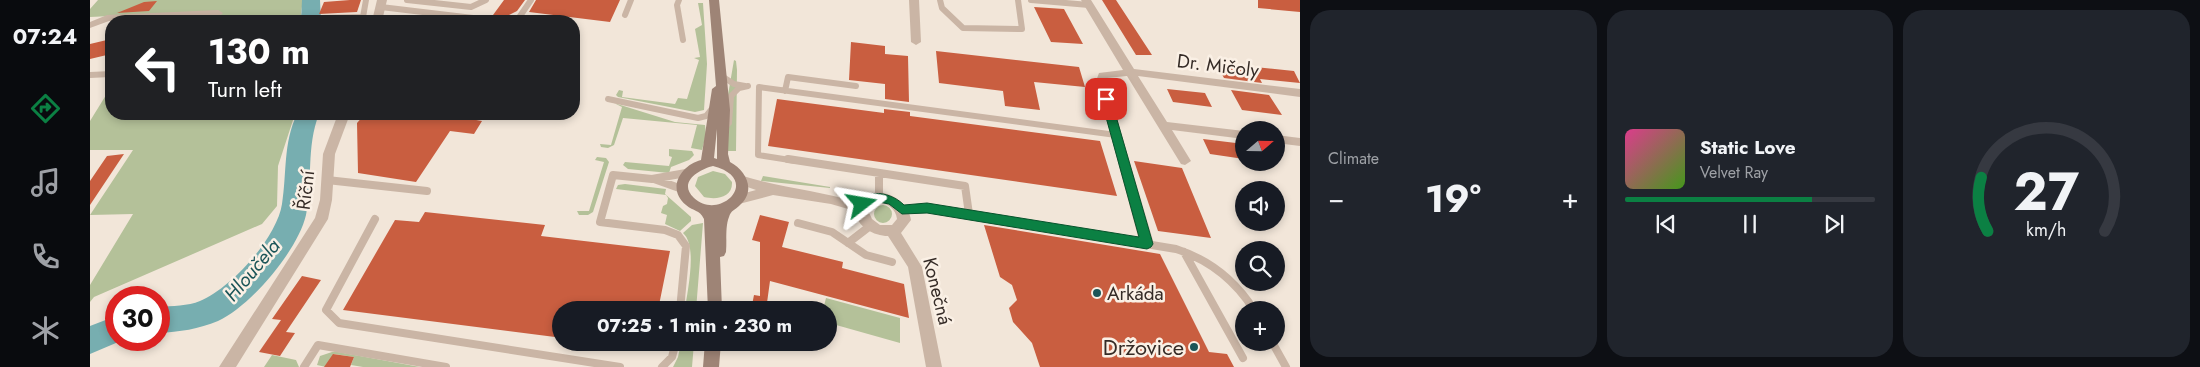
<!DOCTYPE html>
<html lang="en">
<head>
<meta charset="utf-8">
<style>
  body { margin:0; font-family:Jost,sans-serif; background:#20242c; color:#f1f3f6; height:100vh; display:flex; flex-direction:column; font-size:19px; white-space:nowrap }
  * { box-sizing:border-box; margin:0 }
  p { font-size:16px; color:#9ea1a6 }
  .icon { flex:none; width:28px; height:28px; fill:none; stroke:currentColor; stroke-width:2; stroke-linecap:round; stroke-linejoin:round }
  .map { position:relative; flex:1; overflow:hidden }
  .sheet { display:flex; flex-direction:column; gap:10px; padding:10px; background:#0d0f14; width:900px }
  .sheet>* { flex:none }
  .hud { position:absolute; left:15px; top:15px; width:475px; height:105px; border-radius:20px; box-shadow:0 2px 8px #0003; background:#202124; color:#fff; overflow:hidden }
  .needle { width:32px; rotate:70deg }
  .controls { position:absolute; left:1145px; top:121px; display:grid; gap:10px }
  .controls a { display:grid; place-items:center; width:50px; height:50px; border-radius:50%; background:#171b24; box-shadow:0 2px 8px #0003; font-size:25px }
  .speed { position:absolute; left:15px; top:286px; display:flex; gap:10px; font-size:25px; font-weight:700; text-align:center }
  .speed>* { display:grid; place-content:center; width:65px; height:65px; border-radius:50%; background:#171b24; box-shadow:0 2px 8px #0003; line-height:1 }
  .speed .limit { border:8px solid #d22; background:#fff; color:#111 }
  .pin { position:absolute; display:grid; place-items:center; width:42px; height:42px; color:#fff; margin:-21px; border-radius:10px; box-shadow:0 2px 8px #0006 }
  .me { position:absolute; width:55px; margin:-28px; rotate:76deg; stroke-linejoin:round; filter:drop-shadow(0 0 4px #0008) }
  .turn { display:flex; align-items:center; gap:18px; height:105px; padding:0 20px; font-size:22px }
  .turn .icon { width:65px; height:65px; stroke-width:2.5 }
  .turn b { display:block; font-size:35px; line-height:42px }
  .big { font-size:38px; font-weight:700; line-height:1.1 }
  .sheet .card { flex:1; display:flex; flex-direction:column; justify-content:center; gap:8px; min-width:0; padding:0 18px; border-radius:20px; background:#20242c }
  .sheet .dial { align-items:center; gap:0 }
  .dial svg { height:130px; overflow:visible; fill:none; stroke:#363941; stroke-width:7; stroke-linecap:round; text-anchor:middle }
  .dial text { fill:#f1f3f6; stroke:none }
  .song { display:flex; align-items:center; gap:15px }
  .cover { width:60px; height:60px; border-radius:8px; background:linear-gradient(135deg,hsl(330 70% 55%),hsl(100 70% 35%)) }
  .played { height:5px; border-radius:2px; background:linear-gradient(90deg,#0b8043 75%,#363941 75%) }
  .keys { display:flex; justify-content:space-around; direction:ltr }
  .heat { display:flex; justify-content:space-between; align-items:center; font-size:28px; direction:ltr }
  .sheet .tiles { flex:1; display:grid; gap:10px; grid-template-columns:repeat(3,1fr) }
  .trip { position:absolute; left:462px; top:301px; width:285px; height:50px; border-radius:25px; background:#171b24; box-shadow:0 2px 8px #0003; font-weight:700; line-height:50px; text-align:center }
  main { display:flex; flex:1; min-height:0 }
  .dock { display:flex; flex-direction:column; width:90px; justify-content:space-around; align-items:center; background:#090b0e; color:#9ea1a6 }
  .dock .icon { width:35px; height:35px }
  .dock .current { color:#0b8043 }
  .dock b { font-size:22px; color:#f1f3f6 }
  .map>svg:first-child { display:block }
  .green { fill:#b4c199 }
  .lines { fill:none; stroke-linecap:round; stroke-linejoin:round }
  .river { fill:#77aeb0; fill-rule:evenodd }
  .building { fill:#c95e40 }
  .service-far1 { stroke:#cab5a5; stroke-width:6 }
  .service { stroke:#cab5a5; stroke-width:8 }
  .minor { fill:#cab5a5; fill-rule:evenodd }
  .secondary { fill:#9e8476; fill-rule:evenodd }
  .route { fill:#0b8043; stroke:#07532c }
  .poi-dot { fill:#1b5558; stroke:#faf0e5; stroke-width:2 }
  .labels { text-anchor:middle; stroke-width:5; stroke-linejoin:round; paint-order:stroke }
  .street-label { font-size:19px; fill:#352b26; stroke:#faf0e5 }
  .poi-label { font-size:19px; fill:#352b26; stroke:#faf0e5; text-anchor:start }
  .water-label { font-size:20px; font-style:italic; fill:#1b5558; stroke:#faf0e5 }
  .near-poi-label { font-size:22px; fill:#352b26; stroke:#faf0e5; text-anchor:end }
</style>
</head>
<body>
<main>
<nav class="dock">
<b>07:24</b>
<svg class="icon current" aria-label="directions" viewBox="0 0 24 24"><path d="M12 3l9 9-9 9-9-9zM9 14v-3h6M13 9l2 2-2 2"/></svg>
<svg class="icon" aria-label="music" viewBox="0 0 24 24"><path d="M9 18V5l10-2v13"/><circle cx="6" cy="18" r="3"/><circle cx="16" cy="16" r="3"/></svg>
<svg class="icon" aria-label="phone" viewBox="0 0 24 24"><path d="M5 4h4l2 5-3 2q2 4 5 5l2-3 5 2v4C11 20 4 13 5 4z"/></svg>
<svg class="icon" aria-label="climate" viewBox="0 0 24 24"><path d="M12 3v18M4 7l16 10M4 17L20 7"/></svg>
</nav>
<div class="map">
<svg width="1210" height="367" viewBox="0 0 1210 367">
  <rect width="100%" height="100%" fill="#f2e6d9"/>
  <path class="green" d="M8 0H213L211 13 214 21H63L66 17 128 11 0 17V9Z
    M608 3H613L617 64 614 110 605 112 528 97 526 95 529 90 533 91 532 97 585 104 588 98 597 99 609 60 604 58 610 57 605 29 612 25Z
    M644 60 646 61 647 70 646 151H637L638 95Z
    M21 87V114H205L188 166 187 206 172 224 4 297 0 302V285L43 214 0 215 43 150H0V121Z
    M524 103 585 122 615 125 616 135 612 150 601 148 607 125 533 118 524 145 518 148 511 147 510 144 521 145 532 107Z
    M579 149 602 151 604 155 599 160 581 167 579 173 538 169 533 165 535 162 579 166 582 157 579 156Z
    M507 157 516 158 519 162 503 212 498 215H489L487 211H499L514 162 505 160Z
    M623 171 635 174 642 182C643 198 626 200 614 197L605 186 608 177Z
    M673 176 740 187V188L671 181Z
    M535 184 576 189 575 194 601 217V221L590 231 575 224 577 215 571 213 573 206 577 204 578 198 576 195 526 189 528 185Z
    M784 214a9 9 0 1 1 18 0a9 9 0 1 1-18 0Z
    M613 223 606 310H595C597 292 608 246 593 233L602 225Z
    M736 298 810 318V343L739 323V310H733Z
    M591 343H604L602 367H583L588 357Z
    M242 352H248L330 367H273L261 365 264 357 244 354 236 367 227 365 230 356Z
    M182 355 206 360 209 367H174Z"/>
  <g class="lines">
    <path class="river" d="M212 0H230L231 21H211Z
      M207 114H229C216 147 223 181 216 215 208 250 161 306 128 321 109 329 89 332 69 333V307C82 306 98 306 110 301 142 288 187 237 192 204 197 173 193 143 207 114Z
      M26 316V340H33L0 354V326Z"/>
  </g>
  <path class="building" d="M260 0H271L267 12 229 14 234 2Z
    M414 0H435L427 11 415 17 413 21 411 17 403 15Z
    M446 0H530L520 22 439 12Z
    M1012 0H1026L1062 55H1046Z
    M1168 0H1210V12L1168 8Z
    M67 1 59 11 27 13 54 2Z
    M944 7 974 9 993 44 961 42Z
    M21 39V54L0 59V44Z
    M761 42 795 46V54L818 56 819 102 795 99V84L759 80Z
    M846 51 989 67 995 87 944 82 950 110 915 106 913 91 849 83Z
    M1126 63 1204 71 1210 83 1170 79 1172 83 1134 78Z
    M1077 89 1115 93 1122 107 1083 102Z
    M1141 90 1179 95 1192 115 1152 110Z
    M687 99 794 113V109L820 112V116L1010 141 1027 196 678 146Z
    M275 114H371L369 117 392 121 384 134 360 131 326 182 268 173 267 123Z
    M1113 139 1154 144V159L1120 154Z
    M34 154 0 205V181L17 156Z
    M1044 161 1092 168 1121 238 1068 231Z
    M335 212 455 225 451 236 580 251 568 310H471L465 337 253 310 305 220 329 222Z
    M670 215 699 222 692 247 753 262 752 268 814 284 819 318 680 281 676 310H661L664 295 670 296V242L662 240Z
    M894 225 1070 254 1119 352 1137 354 1144 367H950L942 343 923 322 919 308 927 300 922 285 910 277Z
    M212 276 231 280 196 332 205 333 190 356 169 352 191 320 182 319Z
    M243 354 264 357 260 367H234Z"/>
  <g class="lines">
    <path class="service-far1" d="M317 0 381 7 396 0
      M589 0 587 5 593 40
      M850 0 852 8 873 28 932 29 928 0
      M941 0 999 5
      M291 7 408 21
      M535 15 541 0
      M232 18 273 17 276 0
      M331 21 337 13
      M418 21 428 19 441 0
      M630 75 644 84 655 86
      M695 91 698 77 766 86
      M518 99 608 118 616 116 624 106
      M636 126 639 123 641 96 649 88 658 86
      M706 161 668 155 669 87 1026 135"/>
    <path class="service" d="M698 159 875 186 879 214
      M789 173V197
      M564 179 592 189
      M237 180 337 191
      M812 210 837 208 1086 249C1120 260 1145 280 1164 310
      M285 219 236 310 249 323 530 367
      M708 223 742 232 776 255 802 262
      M758 243 780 226
      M1094 252 1153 358
      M590 310 596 246 588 235 575 230 510 222 523 175 562 179 596 173
      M1182 342 1196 367
      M214 367 228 345 356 367
      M572 367 582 357 586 342"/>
    <path class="minor" d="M287 0H297L292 21H282Z
      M819 0H829L831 42 826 45 821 42Z
      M991 0H1001L1044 69 1210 89V97L1048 76 1077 122 1154 131V139L1082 130 1101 161 1095 165 1091 164 1037 76 1017 78 1016 81 1064 244 1062 248 1057 249 1052 248 1050 244 1006 81 1009 73 1033 70Z
      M128 10 133 13 131 15 19 21 0 28V22L17 15Z
      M21 71V77L0 78V72Z
      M248 114H260L245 154 242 200 238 219 146 367H129L225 218 230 200 233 154Z
      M1186 135 1210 138V146L1186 143Z
      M653 176C691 188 730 191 767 202 783 182 818 196 821 220L811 233 832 267 852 367H836L818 267 798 236C784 236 767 227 765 211L741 204 683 195 649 204 644 202 643 199 644 196 666 190 649 184 647 181ZM789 202C798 204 806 209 807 219L802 225H790L782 219 777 208 780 204Z"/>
    <path class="secondary" d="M619 0H629L640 110 638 154 640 162C656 170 667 191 649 206 645 210 641 210 639 217 635 227 637 241 636 252L634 256 630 257 632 310H618L614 219C609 209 604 212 596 205 576 189 591 165 611 160L622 89 626 86ZM627 129V159L624 158ZM623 166C673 179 630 222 604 198 587 182 610 169 623 166Z
      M615 342H631L629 367H613Z"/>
  </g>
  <path class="route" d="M1016 96 1021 99 1063 244 1061 247 1057 249 837 213 812 214 799 204 789 202 772 209 767 204C778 187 802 193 814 205L837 203 1049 237 1011 99Z"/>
  <g class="poi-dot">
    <circle cx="1007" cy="293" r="5"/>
    <circle cx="1104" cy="347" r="5"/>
  </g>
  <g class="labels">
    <g class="street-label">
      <text transform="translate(1128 65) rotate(7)" y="7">Dr. Mičoly</text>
      <text transform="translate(215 190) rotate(-83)" y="7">Říční</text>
      <text transform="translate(848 291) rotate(76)" y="7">Konečná</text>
    </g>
    <g class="poi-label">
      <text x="1017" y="300">Arkáda</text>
    </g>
    <g class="water-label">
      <text transform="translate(162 270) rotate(-50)" y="7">Hloučela</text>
    </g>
    <g class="near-poi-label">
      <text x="1094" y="355">Držovice</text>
    </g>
  </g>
</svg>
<div class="controls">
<a><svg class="needle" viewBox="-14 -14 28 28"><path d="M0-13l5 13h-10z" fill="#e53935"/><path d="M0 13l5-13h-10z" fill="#9ea1a6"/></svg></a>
<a><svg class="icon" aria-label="sound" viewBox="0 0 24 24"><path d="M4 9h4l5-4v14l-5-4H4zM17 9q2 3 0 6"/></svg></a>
<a><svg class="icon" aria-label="search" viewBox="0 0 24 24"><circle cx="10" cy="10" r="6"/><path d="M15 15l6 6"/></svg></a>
<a>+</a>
</div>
<div class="speed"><div class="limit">30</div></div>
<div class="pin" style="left:1016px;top:99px;background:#d93025"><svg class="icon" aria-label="arrive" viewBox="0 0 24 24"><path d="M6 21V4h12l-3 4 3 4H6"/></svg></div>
<svg class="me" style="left:772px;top:204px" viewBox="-20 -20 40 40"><path d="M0-17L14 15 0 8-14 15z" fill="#0b8043" stroke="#fff" stroke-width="4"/></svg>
<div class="trip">07:25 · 1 min · 230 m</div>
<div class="hud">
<div class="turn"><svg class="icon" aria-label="left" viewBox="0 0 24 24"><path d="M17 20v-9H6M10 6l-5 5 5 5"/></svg><div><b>130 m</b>Turn left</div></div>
</div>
</div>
<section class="sheet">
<div class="tiles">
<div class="card"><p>Climate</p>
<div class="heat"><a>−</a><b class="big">19°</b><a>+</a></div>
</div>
<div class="card">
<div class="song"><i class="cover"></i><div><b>Static Love</b><p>Velvet Ray</p></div></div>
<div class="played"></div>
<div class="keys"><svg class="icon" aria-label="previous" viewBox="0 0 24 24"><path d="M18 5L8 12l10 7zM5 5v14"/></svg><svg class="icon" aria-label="pause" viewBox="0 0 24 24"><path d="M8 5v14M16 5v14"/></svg><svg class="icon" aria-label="next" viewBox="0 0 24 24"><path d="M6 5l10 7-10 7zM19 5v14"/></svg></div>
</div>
<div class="card dial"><svg viewBox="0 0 100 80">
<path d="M14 69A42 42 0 1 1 86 69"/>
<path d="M14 69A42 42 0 0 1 10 36" stroke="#0b8043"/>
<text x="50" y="56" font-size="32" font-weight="700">27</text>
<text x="50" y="72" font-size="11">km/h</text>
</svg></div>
</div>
</section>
</main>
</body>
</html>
